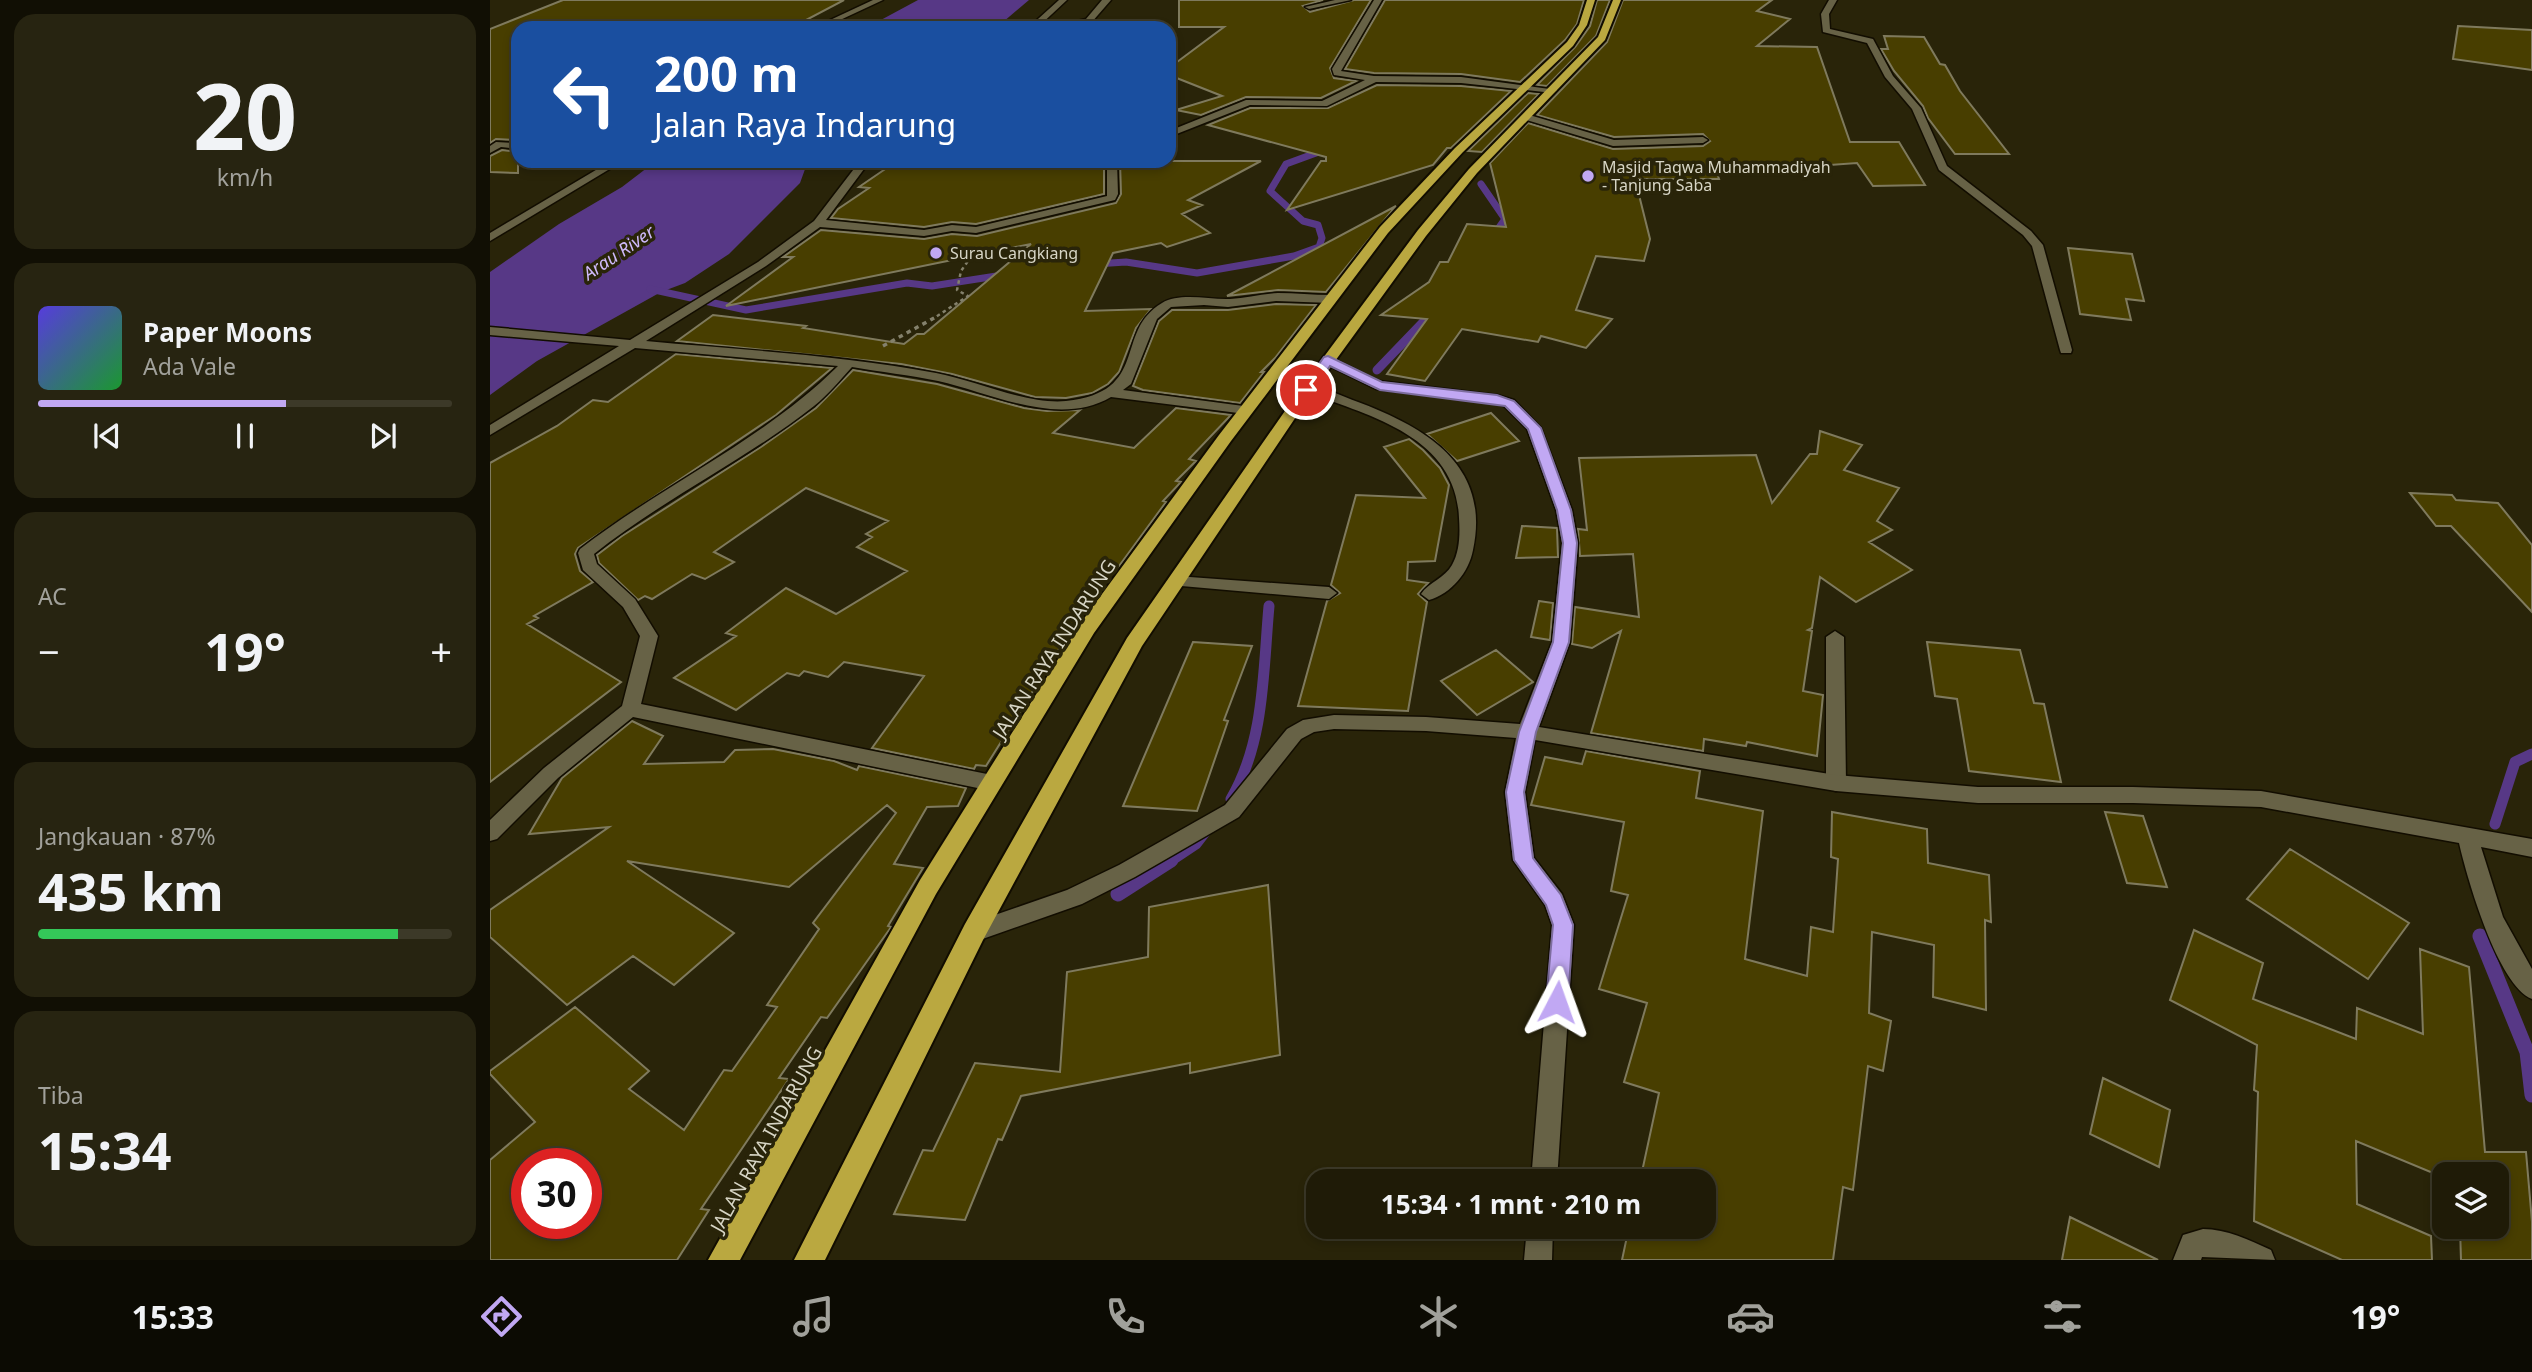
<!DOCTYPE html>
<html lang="id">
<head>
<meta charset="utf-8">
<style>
  body { margin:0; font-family:"Noto Sans",sans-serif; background:#272411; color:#f1f3f6; height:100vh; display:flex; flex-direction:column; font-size:26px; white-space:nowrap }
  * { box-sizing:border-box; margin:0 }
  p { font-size:23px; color:#a1a19b }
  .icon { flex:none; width:38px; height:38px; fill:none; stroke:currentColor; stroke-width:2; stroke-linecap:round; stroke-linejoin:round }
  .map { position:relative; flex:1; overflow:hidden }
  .side { display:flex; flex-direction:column; gap:14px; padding:14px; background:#110f04; width:490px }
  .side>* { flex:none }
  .hud { position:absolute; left:21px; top:21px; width:665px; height:147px; border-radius:21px; box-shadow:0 4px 10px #0003,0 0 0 2px #3c3928; background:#1a4fa0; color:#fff; overflow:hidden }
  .tools { position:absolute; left:1942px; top:1162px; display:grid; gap:14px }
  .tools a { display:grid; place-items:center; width:77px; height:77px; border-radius:14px; background:#1f1b07; box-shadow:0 4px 10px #0003,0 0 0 2px #3c3928; font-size:35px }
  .speed { position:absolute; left:21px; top:1148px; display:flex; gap:14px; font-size:35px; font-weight:700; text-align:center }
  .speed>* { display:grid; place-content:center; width:91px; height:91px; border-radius:50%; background:#1f1b07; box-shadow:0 4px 10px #0003,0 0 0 2px #3c3928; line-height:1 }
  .speed .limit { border:10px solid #d22; background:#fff; color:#111 }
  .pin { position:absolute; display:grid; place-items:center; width:60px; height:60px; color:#fff; margin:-30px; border:4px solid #fff; border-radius:50%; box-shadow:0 2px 7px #0007 }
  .me { position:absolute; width:77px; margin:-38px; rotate:4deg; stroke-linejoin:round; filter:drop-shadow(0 0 5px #0008) }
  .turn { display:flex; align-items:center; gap:24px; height:147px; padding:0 28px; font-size:32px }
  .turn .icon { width:91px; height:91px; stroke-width:2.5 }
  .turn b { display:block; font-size:49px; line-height:60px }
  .big { font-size:52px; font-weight:700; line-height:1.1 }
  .side .widget { flex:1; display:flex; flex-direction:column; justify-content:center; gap:10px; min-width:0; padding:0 24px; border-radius:21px; background:#272411 }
  .side .dial { align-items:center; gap:0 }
  .dial b { font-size:91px; line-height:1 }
  .song { display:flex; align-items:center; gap:21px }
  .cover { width:84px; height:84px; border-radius:10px; background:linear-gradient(135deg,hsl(250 70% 55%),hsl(130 70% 35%)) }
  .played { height:7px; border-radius:4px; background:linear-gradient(90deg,#c1a8f3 60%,#3c3928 60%) }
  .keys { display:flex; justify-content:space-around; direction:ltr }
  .heat { display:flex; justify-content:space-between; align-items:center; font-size:38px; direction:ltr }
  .charge { height:10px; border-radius:5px; background:linear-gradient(90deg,#34c759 87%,#3c3928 0) }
  .trip { position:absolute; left:816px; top:1169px; width:410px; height:70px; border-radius:21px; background:#1f1b07; box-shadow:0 4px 10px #0003,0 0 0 2px #3c3928; font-weight:700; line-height:70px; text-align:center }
  .tab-bar { display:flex; height:112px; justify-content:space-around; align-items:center; background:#0c0b03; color:#a1a19b }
  .tab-bar .icon { width:49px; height:49px }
  .tab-bar .selected { color:#c1a8f3 }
  .tab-bar b { font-size:32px; color:#f1f3f6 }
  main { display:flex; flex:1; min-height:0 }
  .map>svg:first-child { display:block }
  .water { fill:#573886 }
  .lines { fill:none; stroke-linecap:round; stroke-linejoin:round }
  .stream-far3 { stroke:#573886; stroke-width:7 }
  .stream-far2 { stroke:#573886; stroke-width:9 }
  .stream-far1 { stroke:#573886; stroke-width:11 }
  .stream { stroke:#573886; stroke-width:15 }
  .building { fill:#483e00; stroke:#7f7a5d; stroke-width:2; fill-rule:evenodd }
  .service-casing { stroke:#120d00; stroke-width:3 }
  .minor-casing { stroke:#120d00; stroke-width:3 }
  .trunk-casing { stroke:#120d00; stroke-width:4 }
  .path-far1 { stroke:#84816c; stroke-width:2.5; stroke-dasharray:3.5 3.5; stroke-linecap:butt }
  .path { stroke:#84816c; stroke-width:3.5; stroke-dasharray:4.5 4.5; stroke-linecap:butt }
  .service { fill:#676246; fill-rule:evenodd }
  .minor { fill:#676246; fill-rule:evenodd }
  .trunk { fill:#baa840; fill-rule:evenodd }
  .route { fill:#c1a8f3; stroke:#7d6d9e; stroke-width:2 }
  .poi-dot { fill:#c1a8f3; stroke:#292409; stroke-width:2.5 }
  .labels { text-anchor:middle; stroke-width:7; stroke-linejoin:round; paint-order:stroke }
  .far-poi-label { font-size:16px; fill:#d7d5c5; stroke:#292409; text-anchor:start }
  .far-water-label { font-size:18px; font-style:italic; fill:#ceb9fa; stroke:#292409 }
  .street-label { font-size:19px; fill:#d7d5c5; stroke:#292409 }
</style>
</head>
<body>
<main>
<section class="side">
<div class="widget dial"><b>20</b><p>km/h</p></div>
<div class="widget">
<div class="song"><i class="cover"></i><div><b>Paper Moons</b><p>Ada Vale</p></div></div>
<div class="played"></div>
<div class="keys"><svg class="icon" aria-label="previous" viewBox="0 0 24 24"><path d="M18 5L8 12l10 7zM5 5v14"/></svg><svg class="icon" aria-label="pause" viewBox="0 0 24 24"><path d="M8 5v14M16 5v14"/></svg><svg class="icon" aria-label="next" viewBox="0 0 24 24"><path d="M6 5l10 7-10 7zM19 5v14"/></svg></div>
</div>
<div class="widget"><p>AC</p>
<div class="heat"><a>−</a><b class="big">19°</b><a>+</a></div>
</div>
<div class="widget"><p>Jangkauan · 87%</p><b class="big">435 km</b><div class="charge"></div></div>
<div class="widget"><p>Tiba</p><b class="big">15:34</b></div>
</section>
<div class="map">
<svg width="2042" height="1260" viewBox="0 0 2042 1260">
  <rect width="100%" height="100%" fill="#292409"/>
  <path class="water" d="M428 0H539L506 28H376Z
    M166 161H318L310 183 239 254 195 283 171 292 47 361 0 395V272L69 224 132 187Z"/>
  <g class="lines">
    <path class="stream-far3" d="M991 184 1015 219 1003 236
      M605 264 636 262 707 273 804 256 829 247 832 238 828 225 813 221 780 191 796 164 837 149
      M160 289 256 310 417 283 442 286 513 275
      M935 320 946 309"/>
    <path class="stream-far2" d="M887 370 937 318"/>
    <path class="stream-far1" d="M741 799C775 741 773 671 779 606
      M2005 824 2025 762 2042 754
      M679 862 706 844 716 831"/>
    <path class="stream" d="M628 894 681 860
      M1990 936 2037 1052 2042 1095"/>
  </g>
  <path class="building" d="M73 0H354L301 28H28V140L6 139 0 143V29Z
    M689 0H833L813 6 820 12 864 0H881L840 68 844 78 866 81 831 98 756 97 711 115 686 110 732 96 679 75V68L734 27H689Z
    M895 0H1094L1087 24 1075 40 1030 82 971 74 884 73 855 69Z
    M1107 0H1120L1106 36 1057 86 1047 85 1085 47 1100 26Z
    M1133 0H1282L1267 11 1300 19 1267 46 1327 47 1360 142H1409L1435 185 1383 186 1367 163 1227 173 1229 179H1145L1160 239 1154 261 1106 256 1086 310 1122 319 1096 348 1051 336 1048 342 972 329 935 381 897 374 937 319 891 315 939 282 950 262H958L977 224 1016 227 1000 163 1038 123 1123 149 1213 146 1220 141 1213 134 1124 137 1047 115 1117 42Z
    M1968 26 2042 30V70L1963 59Z
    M1394 36 1434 37 1450 64 1455 65 1470 91 1519 154H1465L1438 118 1433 106 1404 71 1391 49H1398Z
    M887 85 971 86 1021 91 961 148H957L943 165 797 210 831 161H836V157L718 125 760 108H838Z
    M1038 93 1049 94 992 152 978 151Z
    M12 150 28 152V173L0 172V156Z
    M407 161 471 165 472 161H614V194L486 224 462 222 434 227 341 218 348 209 379 188 369 187Z
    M630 161H771L698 200 712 205 692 214 720 233 677 247 671 243 623 253 595 311 661 309 646 328 629 372 618 384 602 393 576 398 545 397 462 374 411 364 187 341 223 315 316 326 313 328 414 344 427 334H434L541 244 236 306 303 257H293L331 230 434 239 462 234 487 236 626 203 631 194Z
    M906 206 836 292 788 290 737 296Z
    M1578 248 1642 254 1654 301 1636 299 1641 320 1590 314Z
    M786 304 826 305 785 358 771 372H774L750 403 653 390 643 386 669 321 682 310H738Z
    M186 354 342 368 286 415 88 548 85 554 90 571 103 582 44 616 48 618 37 624 131 682 0 782V463L67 426 103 400 118 402Z
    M363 370 447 384 534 408 557 411 590 410 563 433 644 448 686 408 741 415 699 459 706 461 686 481 691 482 673 501 676 502 629 566 600 592 608 595 591 614 496 766 486 765 484 769 382 748 434 676 354 662 338 677 314 671 309 676 297 673 246 710 184 678 246 636 236 633 296 588 346 614 417 571 367 547 382 537 376 534 398 521 316 488 224 552 244 562 215 579 202 574 162 599 155 596 148 600 109 563 107 555 132 536 271 447 326 408Z
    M1001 413 1029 441 967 461 937 434Z
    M1330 431 1372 445 1354 470 1409 488 1387 521 1402 530 1379 542 1422 570 1366 602 1330 577 1322 628 1318 630 1322 631 1313 691 1333 695 1327 756 1257 742 1256 746 1214 739 1213 751 1101 733 1131 631 1102 648 1082 644 1085 607 1149 617 1143 554 1090 556 1088 529 1097 530 1089 458 1266 455 1282 503 1320 454H1327Z
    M919 439 933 450 950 468 959 485 945 561 918 562 917 580 938 583 928 594 937 602 918 711 808 706 837 601 850 593 841 585 866 495 935 498 894 447Z
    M1920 493 1962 495 1966 500 2008 503 2042 545V612L1961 526H1946Z
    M1032 526 1067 528 1068 557 1026 558Z
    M1049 601 1063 603 1060 640 1041 637Z
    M703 642 762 646 734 720 738 721 707 811 633 806Z
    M1437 642 1530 650 1544 703 1554 704 1571 782 1479 771 1467 699 1445 696Z
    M1006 650 1043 682 987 715 951 681Z
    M142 721 173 736 154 764 234 762 245 750 283 749 344 761 367 770 369 766 476 788 468 806 437 807 404 864 433 868 398 926 401 927 399 930 337 1018 331 1017 289 1078 299 1079 211 1209 219 1210 187 1260H0V1160L45 1122 0 1074V1071L85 1007 159 1071 139 1089 194 1130 234 1070 242 1071 287 1007 277 1005 329 929 323 923 406 813 397 805 299 887 137 861 244 933 184 985 143 956 77 1005 0 937V910L119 827 39 834 72 778ZM37 1164H96V1223H37Z
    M1096 751 1210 771 1206 798 1273 811 1255 959 1317 976 1321 927 1343 932 1348 859 1341 857 1342 812 1437 829 1438 863 1499 875 1501 922 1495 920 1496 1010 1443 997 1444 945 1382 932 1379 1013 1401 1021 1393 1071 1378 1066 1363 1190 1353 1187 1343 1260H1132L1139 1227H1213V1181H1150L1169 1093 1134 1082 1157 1003 1109 989 1138 895 1121 891 1134 822 1041 805 1055 757 1092 764Z
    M1615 812 1653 816 1677 887 1637 883Z
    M1800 849 1919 923 1878 979 1757 899Z
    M778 885 790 1055 700 1073V1063L531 1096 512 1140 508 1139 475 1220 404 1214 433 1150 443 1151 485 1063 570 1072 577 972 658 957 659 907Z
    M1704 930 1773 963 1763 999 1866 1039 1867 1008 1933 1034 1930 949 1979 967 1995 1152H2036L2042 1222V1260H1971L1970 1227H2007V1174H1955V1178L1866 1141 1867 1204 1941 1236 1942 1260H1852L1764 1221 1768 1092 1764 1090 1767 1045 1680 1000Z
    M1613 1078 1680 1110 1669 1167 1600 1134Z
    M1580 1217 1668 1260H1572Z"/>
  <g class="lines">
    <defs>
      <path id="service" d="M818 384C835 388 852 396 868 402 937 428 1001 466 983 550 979 572 961 594 939 600L931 594C939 582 955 578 962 565 970 551 970 533 969 518 966 435 877 415 813 391L811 388Z
        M686 576 839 587 847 593 839 599 680 585 678 581Z
        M1345 631 1354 637 1356 783 1353 788 1346 791 1339 788 1336 783V637Z"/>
      <path id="minor" d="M383 0H393L333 28H323Z
        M569 0H577L547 28H538Z
        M612 0H621L601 23 585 28H556L596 19Z
        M845 0H861L819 9 815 7Z
        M884 0H892L851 71 884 76 971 77 1067 90 1063 93 971 83 886 82 837 106 760 105 679 137V131L756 100 832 101 875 80 844 75 842 69Z
        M1339 0H1347L1339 14 1340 29 1383 39 1403 76 1431 108 1457 166 1541 231 1553 245 1582 350 1581 353H1571L1570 350 1542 246 1533 235 1449 170 1422 109 1395 77 1377 43 1333 32 1331 14Z
        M1036 114 1124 140 1213 137 1218 140 1213 143 1123 146 1033 119 1031 117Z
        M6 142 28 143V149L11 147 0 153V146Z
        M121 161H133L0 241V233Z
        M370 161H380L336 220 434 230 462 225 486 227 617 196V161H627L628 194 625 200 486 233 462 231 434 236 330 227 276 266 156 341C253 350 351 355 446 373 484 380 538 405 576 401 661 392 623 332 672 303 690 292 720 300 740 299 756 298 772 294 788 293 805 293 823 295 841 295L847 299 841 303 786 301 738 307 714 305 681 307 667 319 641 384 633 390 761 407 763 410 756 414 621 397C568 428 502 393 448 381 420 375 390 372 362 367 350 380 338 395 324 406 254 461 173 499 104 554L107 564 145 599 168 636 151 704 502 775 509 778 512 783 509 788 502 791 143 717 68 778 7 839 0 841V820L54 768 132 706 150 636 133 607 93 570 88 553 90 549C174 484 272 441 348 366L145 348 0 435V425L129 346 0 335V327L140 340 268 262 324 221Z
        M838 356 889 381 1007 395 1024 400 1051 428 1082 510 1088 543 1080 642 1049 727 1346 775 1488 787H1643L1771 791 2042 839V857L1991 847 2013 917 2042 969V999C2008 986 1977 878 1969 843L1771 807 1643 803H1488L1346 791 1045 740 1035 792 1044 858 1072 894 1084 925 1067 1181H1041L1062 925 1055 905 1023 860 1015 792 1026 738 936 731 844 729 824 732 811 739 749 817 645 877 592 904 484 942 476 939 473 932 476 925 577 890 629 865 735 805 797 729 813 720 844 715 936 717 1030 724 1062 642 1072 543 1066 510 1037 429 1014 406 1005 403 886 389 833 363V357Z
        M1037 1227H1063L1062 1260H1034Z
        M1713 1229C1737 1229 1759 1240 1781 1250L1785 1260 1712 1257 1711 1260H1683L1693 1235Z"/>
      <path id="trunk" d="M1097 0H1105L1097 25 1083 46 973 152 898 233 741 441 604 633 446 894 250 1260H218L430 880 590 624 729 435 890 227 965 148 1077 42 1089 25Z
        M1123 0H1131L1115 40 987 173 936 236 824 390 652 646 493 940 335 1260H304L475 924 637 638 813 385 928 230 979 169 1108 37Z"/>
    </defs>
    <use href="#service" class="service-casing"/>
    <use href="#minor" class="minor-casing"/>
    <use href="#trunk" class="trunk-casing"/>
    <path class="path-far1" d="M441 320 478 296 467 290 471 271 485 251"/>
    <path class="path" d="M393 346 444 318"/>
    <use href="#service" class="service"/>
    <use href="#minor" class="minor"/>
    <use href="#trunk" class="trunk"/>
  </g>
  <path class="route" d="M838 356 892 382 1007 395 1024 401 1051 428 1081 510 1087 543 1079 642 1046 732 1034 792 1043 858 1071 895 1083 925 1078 1002 1075 1009 1067 1012 1060 1009 1056 1002 1063 925 1056 905 1024 860 1016 792 1029 732 1063 642 1073 543 1067 510 1038 429 1015 406 890 390 840 366 821 393H812V387L834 357Z"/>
  <g class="poi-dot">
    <circle cx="1098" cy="176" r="7"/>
    <circle cx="446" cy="253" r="7"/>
  </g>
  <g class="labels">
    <g class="far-poi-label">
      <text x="1112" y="173">Masjid Taqwa Muhammadiyah<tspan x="1112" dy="18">- Tanjung Saba</tspan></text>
      <text x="460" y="259">Surau Cangkiang</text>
    </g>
    <g class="far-water-label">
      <text transform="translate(129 253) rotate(-34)" y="6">Arau River</text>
    </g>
    <g class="street-label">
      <text transform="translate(564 649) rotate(-57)" y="7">JALAN RAYA INDARUNG</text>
      <text transform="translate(276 1139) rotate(-61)" y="7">JALAN RAYA INDARUNG</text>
    </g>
  </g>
</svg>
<div class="tools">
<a><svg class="icon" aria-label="layers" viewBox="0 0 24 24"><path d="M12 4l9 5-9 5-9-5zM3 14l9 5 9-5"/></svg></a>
</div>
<div class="speed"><div class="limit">30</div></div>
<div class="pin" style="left:816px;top:390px;background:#d93025"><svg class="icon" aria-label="arrive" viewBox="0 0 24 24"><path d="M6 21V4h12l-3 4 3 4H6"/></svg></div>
<svg class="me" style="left:1067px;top:1002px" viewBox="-20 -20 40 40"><path d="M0-17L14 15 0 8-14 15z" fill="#c1a8f3" stroke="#fff" stroke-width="4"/></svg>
<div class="trip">15:34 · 1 mnt · 210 m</div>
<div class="hud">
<div class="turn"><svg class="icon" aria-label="left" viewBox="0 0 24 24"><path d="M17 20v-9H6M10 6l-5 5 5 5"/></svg><div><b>200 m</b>Jalan Raya Indarung</div></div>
</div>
</div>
</main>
<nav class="tab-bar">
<b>15:33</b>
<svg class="icon selected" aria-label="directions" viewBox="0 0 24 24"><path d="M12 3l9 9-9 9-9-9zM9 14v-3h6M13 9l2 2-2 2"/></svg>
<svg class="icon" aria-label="music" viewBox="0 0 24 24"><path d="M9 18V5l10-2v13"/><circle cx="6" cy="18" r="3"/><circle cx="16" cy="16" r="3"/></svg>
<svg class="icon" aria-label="phone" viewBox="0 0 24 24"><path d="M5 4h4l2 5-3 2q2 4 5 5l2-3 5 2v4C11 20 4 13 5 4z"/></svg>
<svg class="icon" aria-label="climate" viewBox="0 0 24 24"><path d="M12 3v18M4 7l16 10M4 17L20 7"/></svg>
<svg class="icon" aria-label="car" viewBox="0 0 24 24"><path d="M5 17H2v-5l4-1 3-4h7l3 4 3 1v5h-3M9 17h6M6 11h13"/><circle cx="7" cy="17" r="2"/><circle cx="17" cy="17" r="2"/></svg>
<svg class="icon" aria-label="filters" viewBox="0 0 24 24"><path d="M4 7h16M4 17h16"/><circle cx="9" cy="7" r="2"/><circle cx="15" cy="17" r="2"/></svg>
<b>19°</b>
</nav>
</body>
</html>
